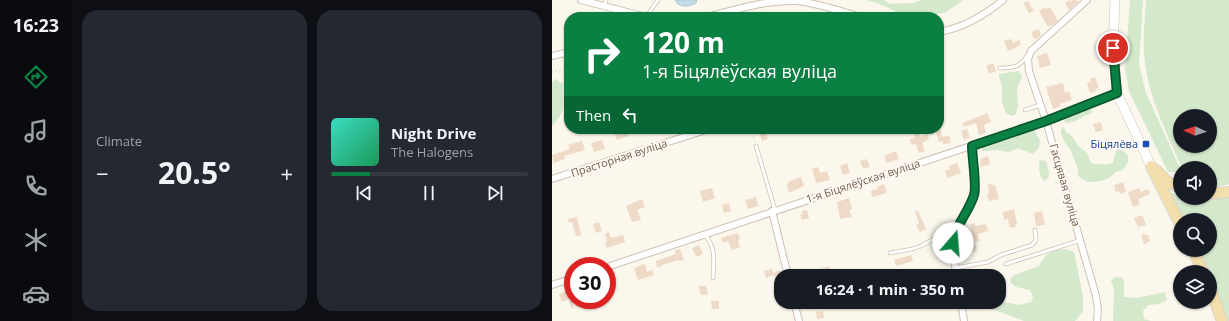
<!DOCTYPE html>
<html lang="en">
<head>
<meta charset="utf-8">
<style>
  body { margin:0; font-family:"Open Sans",sans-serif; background:#242831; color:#f1f3f6; height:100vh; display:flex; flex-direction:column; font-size:15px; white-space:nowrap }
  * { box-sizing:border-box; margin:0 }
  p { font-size:13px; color:#9ea1a6 }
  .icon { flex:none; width:22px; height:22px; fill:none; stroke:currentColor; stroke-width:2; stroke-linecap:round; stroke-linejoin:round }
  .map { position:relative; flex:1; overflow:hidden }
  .drawer { display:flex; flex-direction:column; gap:10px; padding:10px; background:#0d0f14; width:480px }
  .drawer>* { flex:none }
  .banner { position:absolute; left:12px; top:12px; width:380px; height:122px; border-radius:16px; box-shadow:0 1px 3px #0004; background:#0b8043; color:#fff; overflow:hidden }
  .needle { width:26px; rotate:273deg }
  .buttons { position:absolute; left:621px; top:109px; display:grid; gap:8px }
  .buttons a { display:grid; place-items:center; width:44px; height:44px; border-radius:50%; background:#171b24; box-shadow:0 1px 3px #0004; font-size:20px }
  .speed { position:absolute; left:12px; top:257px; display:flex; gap:8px; font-size:20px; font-weight:700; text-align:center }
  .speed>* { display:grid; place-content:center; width:52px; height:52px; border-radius:50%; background:#171b24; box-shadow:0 1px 3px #0004; line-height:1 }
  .speed .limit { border:6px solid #d22; background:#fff; color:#111 }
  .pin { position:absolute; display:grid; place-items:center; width:34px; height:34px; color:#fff; margin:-17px; border:2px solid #fff; border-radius:50%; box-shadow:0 1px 4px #0007 }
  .me { position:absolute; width:44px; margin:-22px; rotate:18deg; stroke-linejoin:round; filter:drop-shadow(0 0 3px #0008) }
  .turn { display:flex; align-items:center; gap:14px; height:84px; padding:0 12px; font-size:18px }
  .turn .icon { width:52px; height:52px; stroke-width:2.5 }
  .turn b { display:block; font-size:28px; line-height:34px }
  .then { display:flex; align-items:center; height:38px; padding:0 12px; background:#0003; gap:8px; font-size:15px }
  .big { font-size:30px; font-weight:700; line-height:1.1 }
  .drawer .card { flex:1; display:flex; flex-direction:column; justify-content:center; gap:6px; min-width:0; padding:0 14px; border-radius:16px; background:#242831 }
  .song { display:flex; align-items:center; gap:12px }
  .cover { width:48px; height:48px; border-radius:6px; background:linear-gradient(135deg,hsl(170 70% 55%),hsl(150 70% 35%)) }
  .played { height:4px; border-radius:2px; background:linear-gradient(90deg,#0b8043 20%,#363941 20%) }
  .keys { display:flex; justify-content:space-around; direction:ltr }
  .heat { display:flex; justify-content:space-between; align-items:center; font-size:22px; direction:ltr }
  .drawer .tiles { flex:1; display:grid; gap:10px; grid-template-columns:repeat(2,1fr) }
  .trip { position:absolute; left:222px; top:269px; width:232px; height:40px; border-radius:16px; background:#171b24; box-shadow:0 1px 3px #0004; font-weight:700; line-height:40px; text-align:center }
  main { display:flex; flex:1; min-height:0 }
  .tabs { display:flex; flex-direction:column; width:72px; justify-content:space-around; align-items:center; background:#090b0e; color:#9ea1a6 }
  .tabs .icon { width:28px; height:28px }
  .tabs .current { color:#0b8043 }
  .tabs b { font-size:18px; color:#f1f3f6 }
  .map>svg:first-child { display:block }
  .green { fill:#d4e8cb; fill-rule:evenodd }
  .water { fill:#c2dbe4; stroke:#a9c9d4 }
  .building { fill:#eedac6 }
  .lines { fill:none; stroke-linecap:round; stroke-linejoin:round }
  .service-casing { stroke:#cdc0b2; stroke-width:4.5 }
  .minor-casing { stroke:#cdc0b2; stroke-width:8 }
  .secondary-casing { stroke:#cfc1b0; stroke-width:10 }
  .primary-casing { stroke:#d8d3ce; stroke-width:12 }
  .path { stroke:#d3bda9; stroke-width:1; stroke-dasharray:1 3; stroke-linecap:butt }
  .service { stroke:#fff; stroke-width:3 }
  .minor { stroke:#fff; stroke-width:6 }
  .secondary { stroke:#fff; stroke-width:9 }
  .primary { stroke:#f3dfac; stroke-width:10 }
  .route-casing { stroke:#07532c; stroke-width:10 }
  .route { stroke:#0b8043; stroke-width:7 }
  .transit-dot { fill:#1a4fb4; stroke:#fefaf3; stroke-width:1.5 }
  .labels { text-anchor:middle; stroke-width:4; stroke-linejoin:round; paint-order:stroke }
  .transit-label { font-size:11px; fill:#164399; stroke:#fefaf3; text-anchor:end }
  .street-label { font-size:11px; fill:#756151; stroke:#fefaf3 }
</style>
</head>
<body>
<main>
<nav class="tabs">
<b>16:23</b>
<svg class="icon current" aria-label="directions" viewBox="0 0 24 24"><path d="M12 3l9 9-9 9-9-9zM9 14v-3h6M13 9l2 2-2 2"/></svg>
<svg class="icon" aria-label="music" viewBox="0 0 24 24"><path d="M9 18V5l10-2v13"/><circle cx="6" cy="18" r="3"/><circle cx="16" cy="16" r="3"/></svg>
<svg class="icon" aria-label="phone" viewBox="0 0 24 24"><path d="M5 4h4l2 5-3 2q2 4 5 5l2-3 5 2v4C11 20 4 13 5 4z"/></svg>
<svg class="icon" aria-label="climate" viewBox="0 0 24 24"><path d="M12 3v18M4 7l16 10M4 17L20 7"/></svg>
<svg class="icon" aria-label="car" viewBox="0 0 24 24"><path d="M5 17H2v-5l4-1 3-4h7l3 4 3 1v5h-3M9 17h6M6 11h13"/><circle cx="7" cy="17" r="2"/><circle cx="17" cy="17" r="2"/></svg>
</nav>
<section class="drawer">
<div class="tiles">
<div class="card"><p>Climate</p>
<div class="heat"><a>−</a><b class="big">20.5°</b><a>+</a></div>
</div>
<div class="card">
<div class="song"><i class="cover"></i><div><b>Night Drive</b><p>The Halogens</p></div></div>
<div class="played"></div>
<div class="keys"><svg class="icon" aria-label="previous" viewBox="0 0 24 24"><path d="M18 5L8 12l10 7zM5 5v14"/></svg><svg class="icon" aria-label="pause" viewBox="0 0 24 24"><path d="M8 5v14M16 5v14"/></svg><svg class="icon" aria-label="next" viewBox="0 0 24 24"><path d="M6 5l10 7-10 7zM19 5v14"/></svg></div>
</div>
</div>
</section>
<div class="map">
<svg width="677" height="321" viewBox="0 0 677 321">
  <rect width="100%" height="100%" fill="#fbf7ec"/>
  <path class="green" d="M314 0H331L338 4 361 3 369 0H411L393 13 355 17C352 14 350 15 346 13 334 6 328 4 314 0Z
    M578 0H591L587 64 594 93 627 166 625 172H616L577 91 573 69Z
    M594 0H677V184L666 187H658V168H630C614 131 594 93 592 52 591 35 593 17 594 0ZM628 116H658V146H628Z
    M467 71 470 77 465 88 466 106 464 114 460 116 454 113 450 102V86L447 77V74Z
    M3 79 11 84C9 103 16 110 0 126V83Z
    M535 110H539L541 112 521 122 514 123 511 119Z
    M512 127 514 132C520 135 521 138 525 144 531 152 535 148 538 162 542 165 555 165 561 163L564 151 567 149 570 150 576 155V162L571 170 563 172C559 180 546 182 537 182 534 181 529 178 526 176V169L518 149 513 143 509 134V130Z
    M482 129 488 140 487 148 481 154 466 148 456 152 444 150 431 151 430 147 433 145Z
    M490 160 494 161 497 172V177L492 181C487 175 487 168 487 161Z
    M619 193 628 195V198L655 199 677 197V321H675L658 279V272H655L646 250H658V220H630L618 195Z
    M514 249 522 252 531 296V311L523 321H472L437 308H417L414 303 415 302 447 301 467 305 479 302 481 297 478 290 464 287 458 282 460 276 487 266C494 253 499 250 514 249Z
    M563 277 570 278 572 281V297L585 298 613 292 615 300 607 304 596 305 591 311 592 319 599 321H561L562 290 559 280Z"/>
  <path class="water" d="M123 0H145L144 3C137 7 127 8 123 0Z"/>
  <path class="building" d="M517 0 518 2 520 0H524L526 2 517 10 513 3Z
    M476 1 482 11 477 13 471 3Z
    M493 7 495 9 498 7 506 21 499 26V25L496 27 487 11Z
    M487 29 489 36 482 39 479 32Z
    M459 39 461 43 467 40 469 45 456 51 452 41Z
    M495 53 499 65 488 68 485 56Z
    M441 63 444 71 437 74 434 66Z
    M543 77 547 88 543 89 544 91 538 93 535 83 539 82 538 79Z
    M511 83 513 93 517 91 520 100 508 104 509 106 501 109 494 87Z
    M435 113 439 122 432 125 434 133 427 135 424 123 412 127 410 123 431 115Z
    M549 122 551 130 544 132 541 124Z
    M388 128 391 141 390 137 397 136 399 143 391 144V141L387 142 383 129Z
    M61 129H75L77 136 65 140Z
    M206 129H213L216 139 210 141Z
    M366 129 368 137 375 134 377 139 370 143 373 151 367 153 364 144 359 145 358 139 363 138 361 130Z
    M415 129 418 138 412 140 409 131Z
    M50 140 53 149 42 152 39 143Z
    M30 141 33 150 12 156 13 159 2 163 0 155 18 149 16 145Z
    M344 151 347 159 335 163 332 156Z
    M436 156 438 164 429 167 428 159Z
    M315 159 318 167 311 169 308 161Z
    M295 163 298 173 291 175 288 166Z
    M405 163 409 173 395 178 393 171 398 169 397 166Z
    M266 167 268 173 275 171 278 180 264 183 260 169Z
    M249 177 252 186 237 193 235 185 236 184V182Z
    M571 182 574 192 568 194 567 191 564 192 562 185Z
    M332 184 335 193 320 197 319 191 326 189 325 187Z
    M436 184H440L441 186 443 185 447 199 437 201 435 194 437 193Z
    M160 188 163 198 151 202 148 191Z
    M587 188 589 192 596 189 598 194 586 199 588 204 581 207 576 192Z
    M204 197 206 206 196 209 193 200Z
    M297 198 300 209 297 210 300 217 288 219 285 202Z
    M90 199 93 207 85 210 89 220 80 222 74 206Z
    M177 203 179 211 172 213 170 205Z
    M462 209 465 224H463L464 227 458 228 456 219 452 220 451 212Z
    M255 210 257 218 250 220 248 215 250 214V211Z
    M363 211H366L374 229 368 232 364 225 367 224Z
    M490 211 493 225 484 226 482 213Z
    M590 215 594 225 586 227 582 218Z
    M25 217 29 235 24 236 20 222 17 223 16 219Z
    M47 222 50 231 44 233 41 224Z
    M423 223 424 226 434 224 436 231 426 234 427 241 423 242 425 251 419 252 418 249 416 250 415 240 421 239 418 224Z
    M57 232 59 238 71 235 73 242 55 248 53 243 55 242 53 234Z
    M186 233 188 239 186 240 187 242H186L188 247 180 250 176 241 171 243 169 238Z
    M593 234V235H596L598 241 592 244 589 235Z
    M387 240 392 252 384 255 380 243Z
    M147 245 151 254 144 257 140 248Z
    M128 249 132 260 127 261 126 260 110 265V266L105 268 104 261 124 254 123 250Z
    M359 255 361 261 344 266 342 260Z
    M93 264 95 272 100 270 102 275 86 280 82 268Z
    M277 266 279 274 271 276 268 269Z
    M435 268 437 276H423L422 271Z
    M220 269 221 273 228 270 229 277 223 279 221 275 214 278 212 271Z
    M147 286H154L156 294 149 295Z
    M21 289V309H20L17 299 10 302 7 294Z
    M159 301H167V309H160Z
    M271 311 272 318 265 319 264 312Z"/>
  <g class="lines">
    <defs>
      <path id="service" d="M52 6 54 0
        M94 17 106 0
        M448 68C461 68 468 67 475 56
        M473 110 488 105
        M204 146 223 210
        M153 235C164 247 162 263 161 278
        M338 253C348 251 360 250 369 246 383 239 385 234 402 235
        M454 264 529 240
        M403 268 436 262 449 255 480 245 484 240 483 230
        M327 276H328"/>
      <path id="minor" d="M29 0 94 17
        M535 0 479 51 476 59 477 71 494 121 544 296 546 309 545 321
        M154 17C182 10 213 0 244 1 266 3 288 11 309 17
        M387 32C411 28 433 15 451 0
        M0 56 17 52
        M0 179 157 129
        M220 211 236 276
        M55 267 494 121 565 93
        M405 276C402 262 398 244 403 230 409 218 418 208 423 195 425 188 420 155 420 146
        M0 285 21 278
        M242 302 247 321
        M409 302 412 321"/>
      <path id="secondary" d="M563 0 561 48 565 93 599 166"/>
      <path id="primary" d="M599 166 628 224
        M604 170 616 182 628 188
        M658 194 677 192
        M641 250 651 272
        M658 288 670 321"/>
    </defs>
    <use href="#service" class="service-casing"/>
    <use href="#minor" class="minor-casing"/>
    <use href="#secondary" class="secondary-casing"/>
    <use href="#primary" class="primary-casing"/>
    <path class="path" d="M206 17 209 10
      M387 42 391 43V50L387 52
      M0 72 17 68
      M199 129 203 142"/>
    <use href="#service" class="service"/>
    <use href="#minor" class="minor"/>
    <use href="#secondary" class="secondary"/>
    <use href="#primary" class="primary"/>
  </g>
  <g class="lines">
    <defs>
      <path id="route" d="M401 243C403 225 417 212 422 195 425 187 420 156 420 146L494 121 565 93 561 48"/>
    </defs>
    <use href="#route" class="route-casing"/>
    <use href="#route" class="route"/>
  </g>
  <rect class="transit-dot" x="590" y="140" width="8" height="8" rx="2"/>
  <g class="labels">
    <g class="transit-label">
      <text x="586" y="148">Біцялёва</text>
    </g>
    <g class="street-label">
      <text transform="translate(67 158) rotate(-18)" y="4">Прасторная вуліца</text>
      <text transform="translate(311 181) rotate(-18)" y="4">1-я Біцялёўская вуліца</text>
      <text transform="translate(513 185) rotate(74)" y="4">Гасцявая вуліца</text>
    </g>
  </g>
</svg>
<div class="buttons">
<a><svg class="needle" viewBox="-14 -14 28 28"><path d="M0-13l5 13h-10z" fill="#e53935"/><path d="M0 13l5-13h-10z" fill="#9ea1a6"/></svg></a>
<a><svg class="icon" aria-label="sound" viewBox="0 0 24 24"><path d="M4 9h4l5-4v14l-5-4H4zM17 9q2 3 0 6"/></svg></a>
<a><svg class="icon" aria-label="search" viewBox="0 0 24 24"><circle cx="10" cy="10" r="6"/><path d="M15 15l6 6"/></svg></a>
<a><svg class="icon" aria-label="layers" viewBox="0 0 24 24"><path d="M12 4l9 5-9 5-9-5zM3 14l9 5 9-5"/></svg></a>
</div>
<div class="speed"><div class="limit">30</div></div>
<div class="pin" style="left:561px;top:48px;background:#d93025"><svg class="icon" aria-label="arrive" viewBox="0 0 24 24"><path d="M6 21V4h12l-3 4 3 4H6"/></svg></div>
<svg class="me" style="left:401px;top:243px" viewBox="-20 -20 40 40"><circle r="19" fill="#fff"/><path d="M0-13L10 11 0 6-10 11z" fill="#0b8043"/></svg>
<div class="trip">16:24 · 1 min · 350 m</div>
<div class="banner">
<div class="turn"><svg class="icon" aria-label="right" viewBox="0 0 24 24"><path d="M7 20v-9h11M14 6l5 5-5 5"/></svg><div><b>120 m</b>1-я Біцялёўская вуліца</div></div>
<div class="then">Then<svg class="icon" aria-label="left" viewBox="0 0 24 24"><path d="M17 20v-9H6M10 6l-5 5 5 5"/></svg></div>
</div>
</div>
</main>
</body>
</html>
